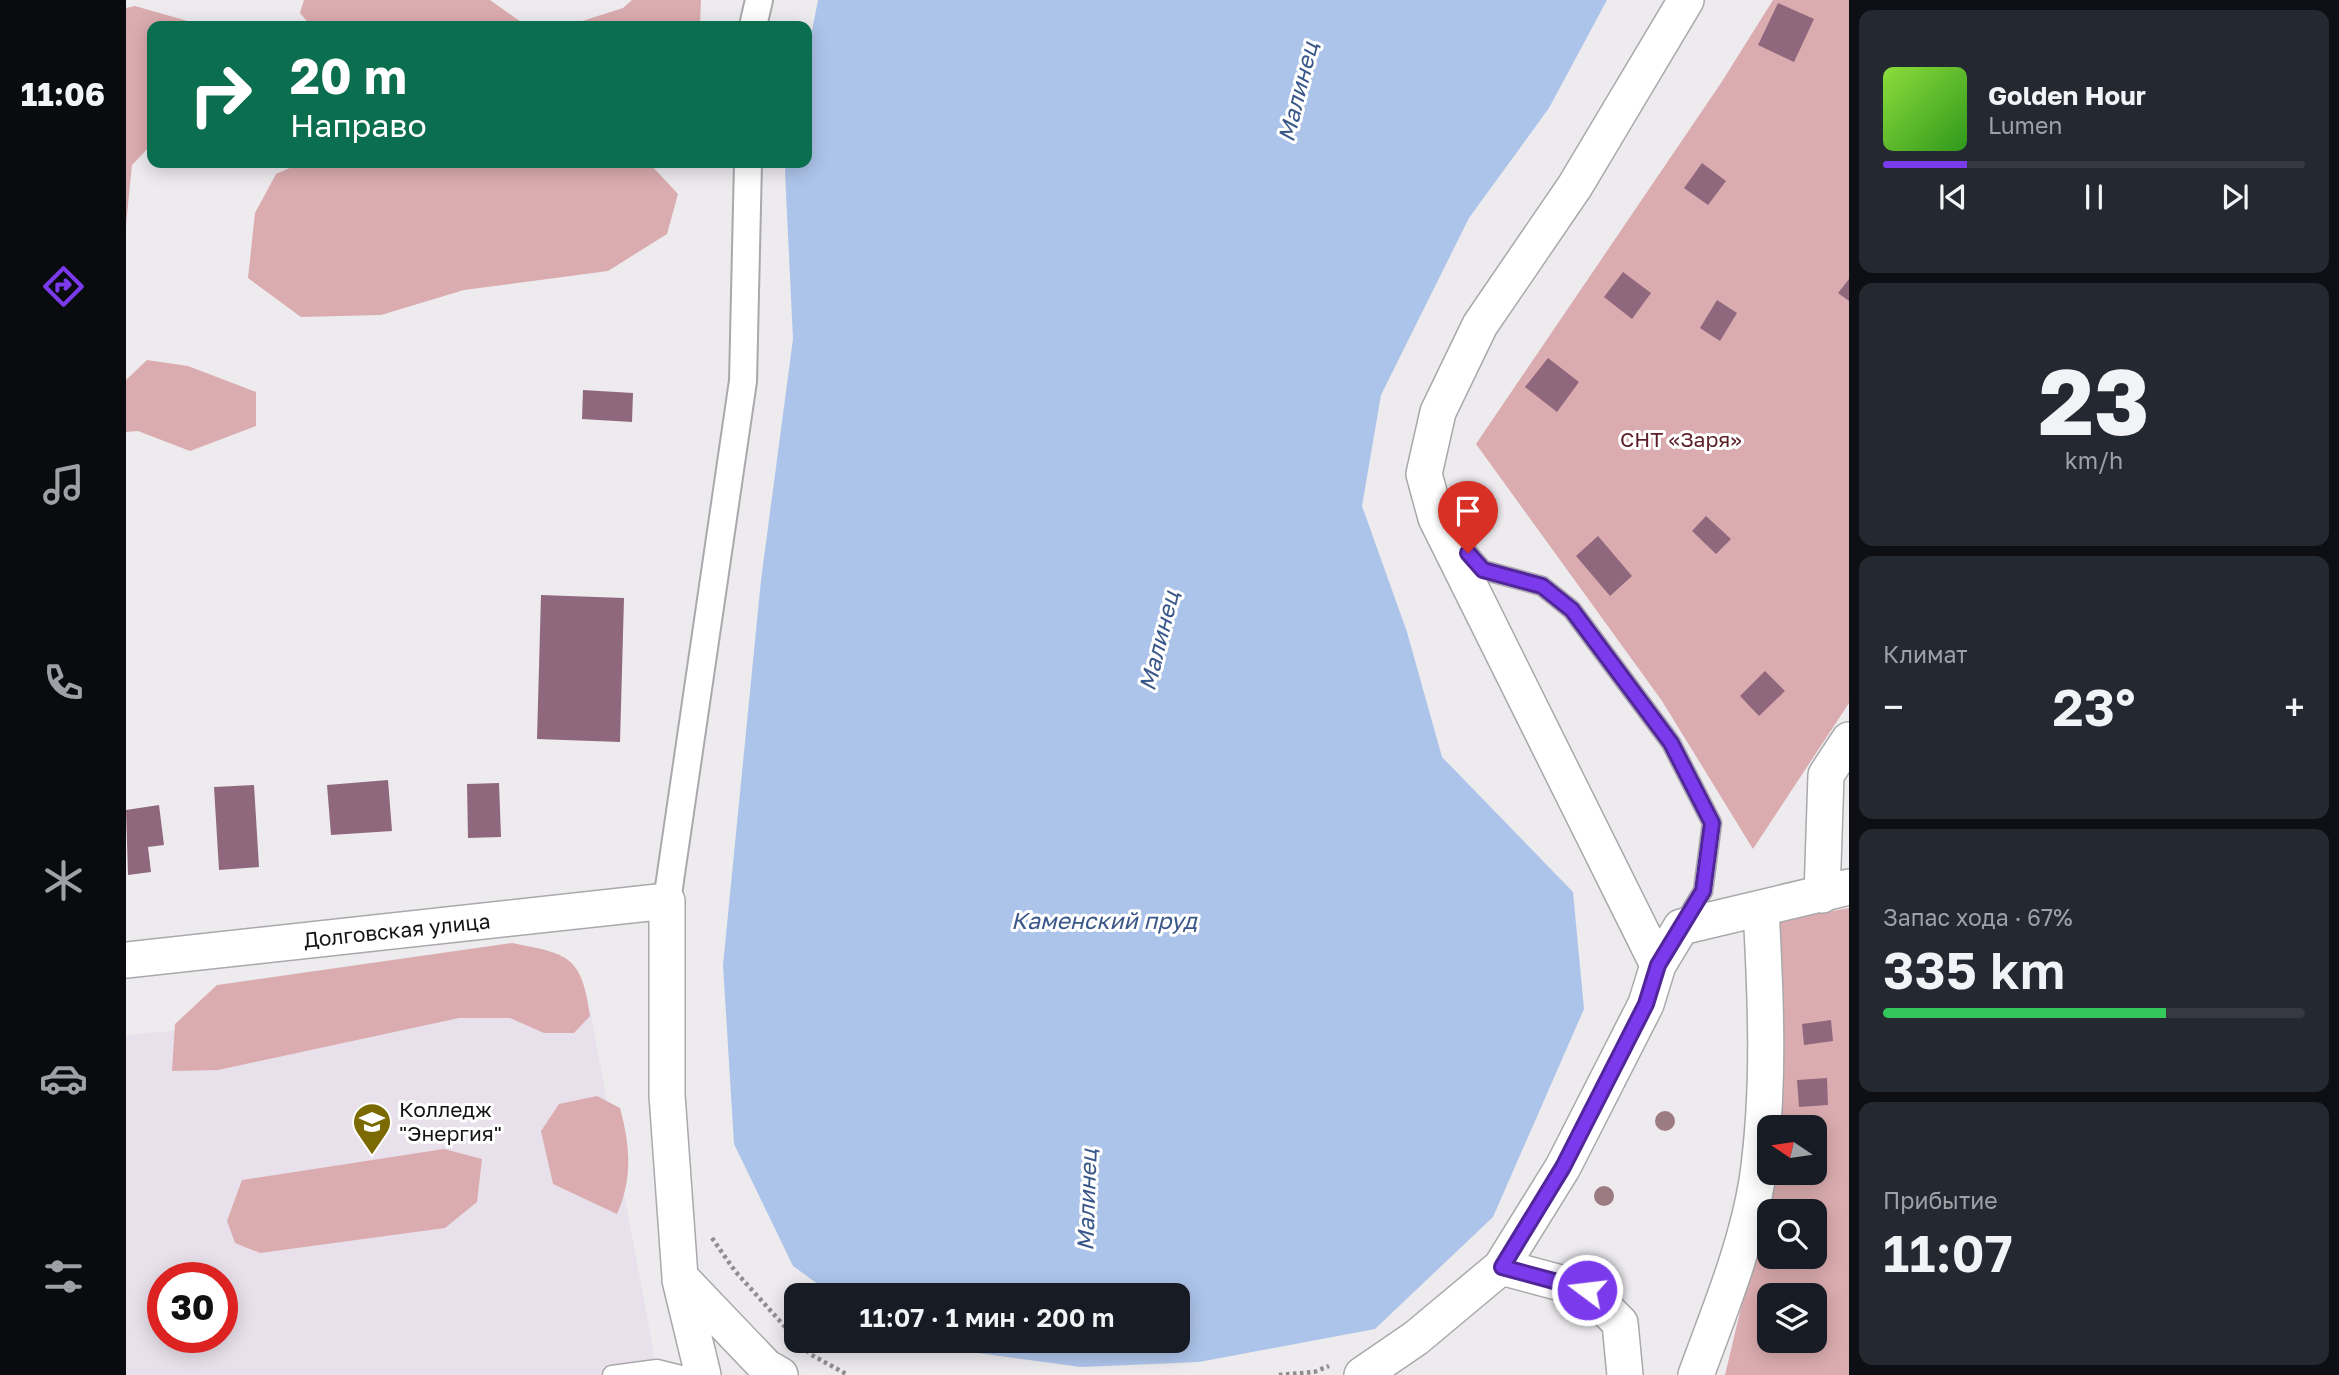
<!DOCTYPE html>
<html lang="ru">
<head>
<meta charset="utf-8">
<style>
  body { margin:0; font-family:"Golos Text",sans-serif; background:#242831; color:#f1f3f6; height:100vh; display:flex; flex-direction:column; font-size:26px; white-space:nowrap }
  * { box-sizing:border-box; margin:0 }
  p { font-size:23px; color:#9ea1a6 }
  .icon { flex:none; width:38px; height:38px; fill:none; stroke:currentColor; stroke-width:2; stroke-linecap:round; stroke-linejoin:round }
  .map { position:relative; flex:1; overflow:hidden }
  .panel { display:flex; flex-direction:column; gap:10px; padding:10px; background:#0d0f14; width:490px }
  .panel>* { flex:none }
  .top-card { position:absolute; left:21px; top:21px; width:665px; height:147px; border-radius:14px; box-shadow:0 4px 18px #0003; background:#0b6e4f; color:#fff; overflow:hidden }
  .needle { width:46px; rotate:283deg }
  .fabs { position:absolute; left:1631px; top:1115px; display:grid; gap:14px }
  .fabs a { display:grid; place-items:center; width:70px; height:70px; border-radius:14px; background:#171b24; box-shadow:0 4px 18px #0003; font-size:35px }
  .speed { position:absolute; left:21px; top:1262px; display:flex; gap:14px; font-size:35px; font-weight:700; text-align:center }
  .speed>* { display:grid; place-content:center; width:91px; height:91px; border-radius:50%; background:#171b24; box-shadow:0 4px 18px #0003; line-height:1 }
  .speed .limit { border:10px solid #d22; background:#fff; color:#111 }
  .pin { position:absolute; display:grid; place-items:center; width:60px; height:60px; color:#fff; margin:-72px -30px; border-radius:50% 50% 50% 0; rotate:-45deg; box-shadow:0 0 7px #0007 }
  .pin .icon { rotate:45deg }
  .me { position:absolute; width:77px; margin:-38px; rotate:285deg; stroke-linejoin:round; filter:drop-shadow(0 0 5px #0008) }
  .turn { display:flex; align-items:center; gap:24px; height:147px; padding:0 28px; font-size:32px }
  .turn .icon { width:91px; height:91px; stroke-width:2.5 }
  .turn b { display:block; font-size:49px; line-height:60px }
  .big { font-size:52px; font-weight:600; line-height:1.1 }
  .panel .tile { flex:1; display:flex; flex-direction:column; justify-content:center; gap:10px; min-width:0; padding:0 24px; border-radius:14px; background:#242831 }
  .panel .dial { align-items:center; gap:0 }
  .dial b { font-size:91px; line-height:1 }
  .song { display:flex; align-items:center; gap:21px }
  .cover { width:84px; height:84px; border-radius:10px; background:linear-gradient(135deg,hsl(90 70% 55%),hsl(110 70% 35%)) }
  .played { height:7px; border-radius:4px; background:linear-gradient(90deg,#7c3aed 20%,#363941 20%) }
  .keys { display:flex; justify-content:space-around; direction:ltr }
  .heat { display:flex; justify-content:space-between; align-items:center; font-size:38px; direction:ltr }
  .charge { height:10px; border-radius:5px; background:linear-gradient(90deg,#34c759 67%,#363941 0) }
  .trip { position:absolute; left:658px; top:1283px; width:406px; height:70px; border-radius:14px; background:#171b24; box-shadow:0 4px 18px #0003; font-weight:600; line-height:70px; text-align:center }
  main { display:flex; flex:1; min-height:0 }
  .menu { display:flex; flex-direction:column; width:126px; justify-content:space-around; align-items:center; background:#090b0e; color:#9ea1a6 }
  .menu .icon { width:49px; height:49px }
  .menu .active { color:#7c3aed }
  .menu b { font-size:32px; color:#f1f3f6 }
  .map>svg:first-child { display:block }
  .built { fill:#e8e1eb; fill-rule:evenodd }
  .green { fill:#dbacaf; fill-rule:evenodd }
  .water { fill:#adc4ea }
  .building { fill:#8f687e }
  .lines { fill:none; stroke-linecap:round; stroke-linejoin:round }
  .service-casing { stroke:#a9a8aa; stroke-width:21 }
  .pedestrian-casing { stroke:#a9a8aa; stroke-width:30 }
  .minor-casing { stroke:#a9a8aa; stroke-width:38 }
  .path { stroke:#8f8d8f; stroke-width:4.5; stroke-dasharray:3.5 3.5; stroke-linecap:butt }
  .service { stroke:#fff; stroke-width:18 }
  .pedestrian { stroke:#fff; stroke-width:26 }
  .minor { stroke:#fff; stroke-width:35 }
  .tree { fill:#9d7b82 }
  .route-casing { stroke:#51269a; stroke-width:18 }
  .route { stroke:#7c3aed; stroke-width:12 }
  .labels { text-anchor:middle; stroke-width:6; stroke-linejoin:round; paint-order:stroke }
  .park-label { font-size:21px; fill:#5c2029; stroke:#fff }
  .street-label { font-size:21px; fill:#161516; stroke:#fff }
  .poi-label { font-size:21px; fill:#161516; stroke:#fff; text-anchor:start }
  .water-label { font-size:23px; font-style:italic; fill:#395788; stroke:#fff }
</style>
</head>
<body>
<main>
<nav class="menu">
<b>11:06</b>
<svg class="icon active" aria-label="directions" viewBox="0 0 24 24"><path d="M12 3l9 9-9 9-9-9zM9 14v-3h6M13 9l2 2-2 2"/></svg>
<svg class="icon" aria-label="music" viewBox="0 0 24 24"><path d="M9 18V5l10-2v13"/><circle cx="6" cy="18" r="3"/><circle cx="16" cy="16" r="3"/></svg>
<svg class="icon" aria-label="phone" viewBox="0 0 24 24"><path d="M5 4h4l2 5-3 2q2 4 5 5l2-3 5 2v4C11 20 4 13 5 4z"/></svg>
<svg class="icon" aria-label="climate" viewBox="0 0 24 24"><path d="M12 3v18M4 7l16 10M4 17L20 7"/></svg>
<svg class="icon" aria-label="car" viewBox="0 0 24 24"><path d="M5 17H2v-5l4-1 3-4h7l3 4 3 1v5h-3M9 17h6M6 11h13"/><circle cx="7" cy="17" r="2"/><circle cx="17" cy="17" r="2"/></svg>
<svg class="icon" aria-label="filters" viewBox="0 0 24 24"><path d="M4 7h16M4 17h16"/><circle cx="9" cy="7" r="2"/><circle cx="15" cy="17" r="2"/></svg>
</nav>
<div class="map">
<svg width="1723" height="1375" viewBox="0 0 1723 1375">
  <rect width="100%" height="100%" fill="#edebee"/>
  <path class="built" d="M461 994 532 1375H0V1035ZM37 1278H96V1337H37Z"/>
  <path class="green" d="M178 0H364L395 22 447 24 497 8 506 0H575L574 26H185L174 13Z
    M1647 0H1723V703L1627 849 1536 701 1350 444 1595 83Z
    M9 6 65 22 68 26H26V144L6 165 0 225V8Z
    M175 163H523L552 194 541 234 482 271 338 290 255 315 175 317 122 278 129 213 150 174Z
    M21 360 62 366 130 392V426L64 451 12 431 0 432V380Z
    M1723 908V1375H1599L1647 1173 1689 1172V1127H1649L1650 921ZM1643 1211H1689V1256H1643ZM1643 1295H1689V1340H1643Z
    M386 943C442 954 456 955 464 1016L448 1033H418L384 1018H333L92 1070 46 1071 49 1024 91 985Z
    M471 1096 494 1108C504 1145 507 1178 491 1214L427 1184 415 1131 433 1104Z
    M318 1149 356 1159 351 1202 319 1228 134 1253 109 1243 101 1221 116 1180Z"/>
  <path class="water" d="M692 0H1481L1423 108 1343 218 1255 395 1236 506 1281 632 1316 757 1447 892 1458 1009 1367 1217 1249 1329 1073 1362 955 1367 771 1342 1052 1340V1295H707L667 1266 608 1144 597 965 635 580 667 339 659 172 660 163H681V57Z"/>
  <path class="building" d="M1652 3 1688 19 1668 62 1632 45Z
    M1576 163 1600 181 1582 205 1558 188Z
    M1497 272 1525 293 1506 319 1478 297Z
    M1723 279V301L1712 293Z
    M1591 300 1611 313 1594 341 1574 328Z
    M1422 358 1453 382 1431 412 1399 387Z
    M457 390 507 393 506 422 456 419Z
    M1580 516 1605 539 1590 554 1566 531Z
    M1472 536 1506 576 1484 596 1450 556Z
    M415 595 498 598 494 742 411 739Z
    M1639 671 1659 691 1633 716 1614 696Z
    M262 780 266 831 205 835 201 785Z
    M373 783 375 837 342 838 341 784Z
    M128 785 133 867 93 870 88 787Z
    M33 805 38 845 22 847 25 872 2 875 0 810Z
    M1705 1020 1707 1041 1678 1045 1676 1024Z
    M1701 1078 1702 1105 1673 1107 1671 1080Z"/>
  <g class="lines">
    <defs>
      <path id="service" d="M1339 549 1357 570 1416 586 1446 610 1545 743 1586 823 1577 891 1557 924
        M486 1375 531 1369 555 1375"/>
      <path id="pedestrian" d="M627 26 633 0
        M541 901 617 381 622 163"/>
      <path id="minor" d="M1696 895 1700 775 1723 740
        M0 960 541 901V1095L554 1277 640 1367 654 1375
        M1532 965 1310 518 1298 474 1312 412 1354 325 1449 186 1560 0
        M1375 1267 1461 1290 1494 1323 1499 1375
        M554 1280 577 1375
        M1236 1375 1290 1338 1375 1267 1437 1167 1520 1004 1532 965 1555 927 1723 887
        M1570 1375C1593 1312 1620 1248 1631 1181 1644 1092 1640 1000 1635 909"/>
    </defs>
    <use href="#service" class="service-casing"/>
    <use href="#pedestrian" class="pedestrian-casing"/>
    <use href="#minor" class="minor-casing"/>
    <path class="path" d="M586 1238 609 1271 670 1339
      M671 1340 684 1354 722 1375
      M1153 1375 1188 1372 1203 1366"/>
    <use href="#service" class="service"/>
    <use href="#pedestrian" class="pedestrian"/>
    <use href="#minor" class="minor"/>
  </g>
  <g class="tree">
    <circle cx="1539" cy="1121" r="10"/>
    <circle cx="1478" cy="1196" r="10"/>
  </g>
  <g class="lines">
    <defs>
      <path id="route" d="M1342 553 1357 570 1416 586 1446 610 1545 743 1586 823 1577 891 1532 965 1520 1004 1437 1167 1376 1267 1461 1290"/>
    </defs>
    <use href="#route" class="route-casing"/>
    <use href="#route" class="route"/>
  </g>
  <defs>
    <symbol id="university-pin" viewBox="-11 -11 22 30"><path d="M0 17L-7.5 6A9.5 9.5 0 1 1 7.5 6Z" fill="#7b6a02" stroke="#fff"/><path d="M0-5L7-2L0 1L-7-2ZM-4 1L0 2.5L4 1V4Q0 6-4 4Z" fill="#fff"/></symbol>
  </defs>
  <g fill-rule="evenodd">
    <use href="#university-pin" x="224" y="1100" width="44" height="60"/>
  </g>
  <g class="labels">
    <g class="park-label">
      <text x="1555" y="447">СНТ «Заря»</text>
    </g>
    <g class="street-label">
      <text transform="translate(271 931) rotate(-6)" y="7">Долговская улица</text>
    </g>
    <g class="poi-label">
      <text x="273" y="1117">Колледж<tspan x="273" dy="24">"Энергия"</tspan></text>
    </g>
    <g class="water-label">
      <text transform="translate(1172 92) rotate(-76)" y="8">Малинец</text>
      <text transform="translate(1033 641) rotate(-76)" y="8">Малинец</text>
      <text x="978" y="929">Каменский пруд</text>
      <text transform="translate(961 1200) rotate(-88)" y="8">Малинец</text>
    </g>
  </g>
</svg>
<div class="fabs">
<a><svg class="needle" viewBox="-14 -14 28 28"><path d="M0-13l5 13h-10z" fill="#e53935"/><path d="M0 13l5-13h-10z" fill="#9ea1a6"/></svg></a>
<a><svg class="icon" aria-label="search" viewBox="0 0 24 24"><circle cx="10" cy="10" r="6"/><path d="M15 15l6 6"/></svg></a>
<a><svg class="icon" aria-label="layers" viewBox="0 0 24 24"><path d="M12 4l9 5-9 5-9-5zM3 14l9 5 9-5"/></svg></a>
</div>
<div class="speed"><div class="limit">30</div></div>
<div class="pin" style="left:1342px;top:553px;background:#d93025"><svg class="icon" aria-label="arrive" viewBox="0 0 24 24"><path d="M6 21V4h12l-3 4 3 4H6"/></svg></div>
<svg class="me" style="left:1461px;top:1290px" viewBox="-20 -20 40 40"><circle r="17" fill="#7c3aed" stroke="#fff" stroke-width="3"/><path d="M0-11L8 9 0 5-8 9z" fill="#fff"/></svg>
<div class="trip">11:07 · 1 мин · 200 m</div>
<div class="top-card">
<div class="turn"><svg class="icon" aria-label="right" viewBox="0 0 24 24"><path d="M7 20v-9h11M14 6l5 5-5 5"/></svg><div><b>20 m</b>Направо</div></div>
</div>
</div>
<section class="panel">
<div class="tile">
<div class="song"><i class="cover"></i><div><b>Golden Hour</b><p>Lumen</p></div></div>
<div class="played"></div>
<div class="keys"><svg class="icon" aria-label="previous" viewBox="0 0 24 24"><path d="M18 5L8 12l10 7zM5 5v14"/></svg><svg class="icon" aria-label="pause" viewBox="0 0 24 24"><path d="M8 5v14M16 5v14"/></svg><svg class="icon" aria-label="next" viewBox="0 0 24 24"><path d="M6 5l10 7-10 7zM19 5v14"/></svg></div>
</div>
<div class="tile dial"><b>23</b><p>km/h</p></div>
<div class="tile"><p>Климат</p>
<div class="heat"><a>−</a><b class="big">23°</b><a>+</a></div>
</div>
<div class="tile"><p>Запас хода · 67%</p><b class="big">335 km</b><div class="charge"></div></div>
<div class="tile"><p>Прибытие</p><b class="big">11:07</b></div>
</section>
</main>
</body>
</html>
